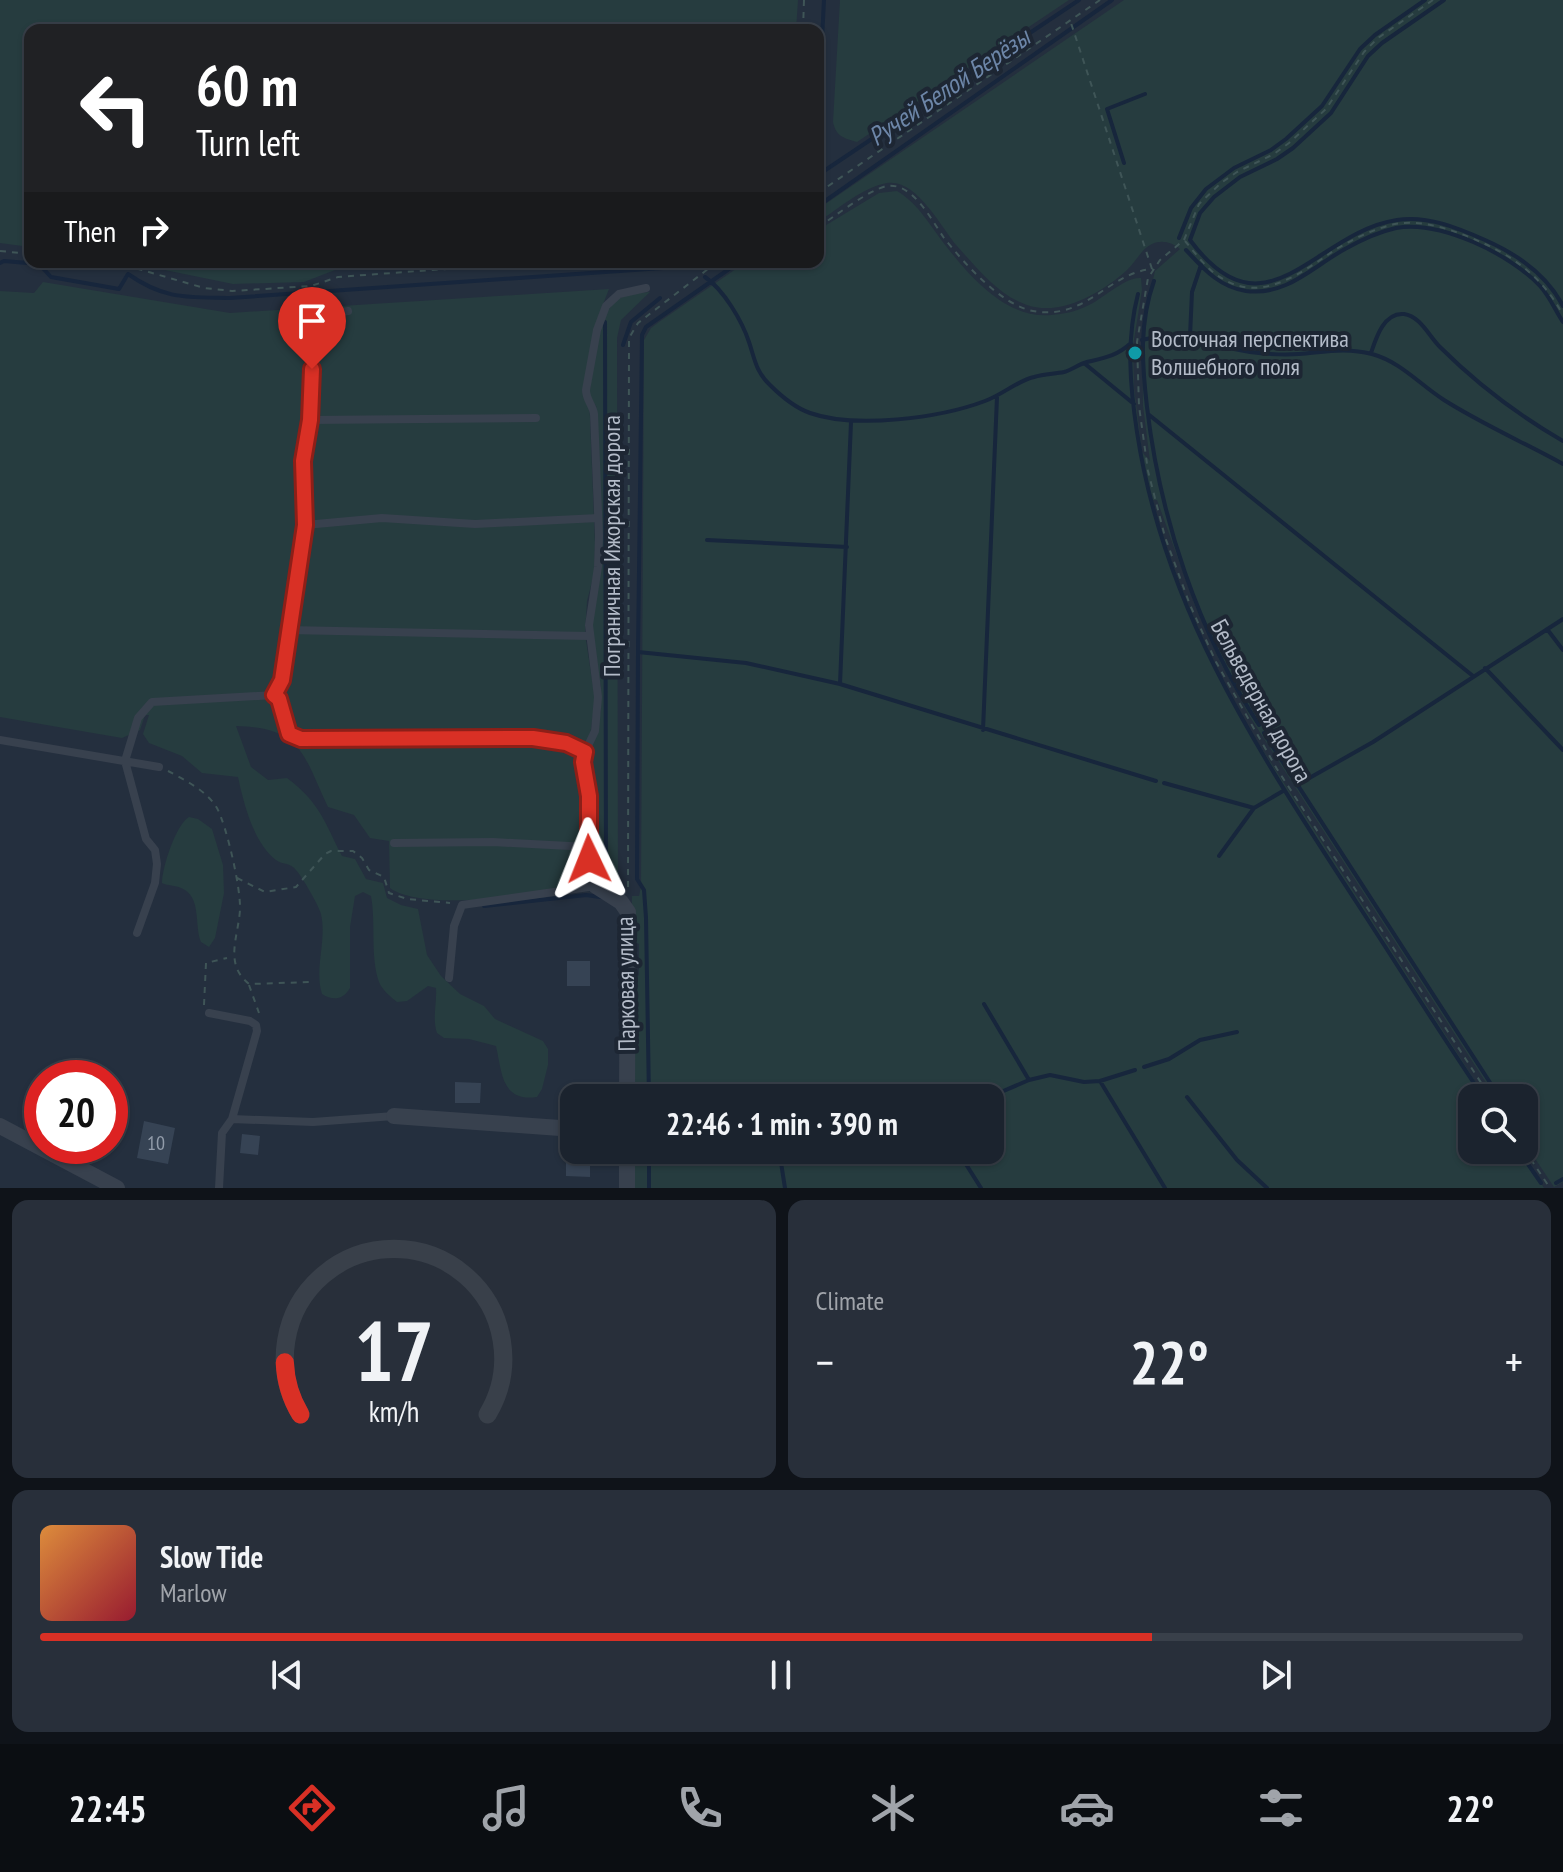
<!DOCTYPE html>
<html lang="en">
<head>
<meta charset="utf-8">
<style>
  body { margin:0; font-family:"PT Sans Narrow",sans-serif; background:#282f3a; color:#f1f3f6; height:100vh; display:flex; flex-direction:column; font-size:30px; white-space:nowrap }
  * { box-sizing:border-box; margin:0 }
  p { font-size:26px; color:#a0a4aa }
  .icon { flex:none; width:44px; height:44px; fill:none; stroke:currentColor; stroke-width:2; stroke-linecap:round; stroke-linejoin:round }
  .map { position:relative; height:1188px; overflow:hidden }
  .side { display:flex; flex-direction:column; gap:12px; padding:12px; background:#0f1319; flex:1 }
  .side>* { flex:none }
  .guide { position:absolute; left:24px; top:24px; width:800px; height:244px; border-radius:16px; box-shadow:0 2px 6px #0004,0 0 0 2px #39404a; background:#202124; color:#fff; overflow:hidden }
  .controls { position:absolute; left:1458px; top:1084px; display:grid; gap:16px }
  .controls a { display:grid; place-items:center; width:80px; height:80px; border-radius:16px; background:#1b232e; box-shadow:0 2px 6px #0004,0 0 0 2px #39404a; font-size:40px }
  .speed { position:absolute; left:24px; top:1060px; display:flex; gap:16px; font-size:40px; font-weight:700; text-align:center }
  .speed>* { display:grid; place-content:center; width:104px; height:104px; border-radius:50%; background:#1b232e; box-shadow:0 2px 6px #0004,0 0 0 2px #39404a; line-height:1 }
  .speed .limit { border:12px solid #d22; background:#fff; color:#111 }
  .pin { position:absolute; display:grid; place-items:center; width:68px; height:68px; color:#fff; margin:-82px -34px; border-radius:50% 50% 50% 0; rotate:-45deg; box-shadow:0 0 8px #0007 }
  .pin .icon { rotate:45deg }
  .me { position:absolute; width:88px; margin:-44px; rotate:358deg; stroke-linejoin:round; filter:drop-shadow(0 0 6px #0008) }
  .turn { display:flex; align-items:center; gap:28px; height:168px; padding:0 40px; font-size:36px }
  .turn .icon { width:104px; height:104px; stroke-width:2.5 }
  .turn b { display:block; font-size:56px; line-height:68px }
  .then { display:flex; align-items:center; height:76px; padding:0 40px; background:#0003; gap:16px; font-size:30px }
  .big { font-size:60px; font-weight:700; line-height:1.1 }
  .side .widget { flex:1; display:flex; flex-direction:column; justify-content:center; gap:12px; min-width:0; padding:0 28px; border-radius:16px; background:#282f3a }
  .side .dial { align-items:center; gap:0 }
  .dial svg { height:208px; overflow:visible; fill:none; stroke:#39404a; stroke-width:7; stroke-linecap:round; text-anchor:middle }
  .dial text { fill:#f1f3f6; stroke:none }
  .song { display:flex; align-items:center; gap:24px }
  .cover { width:96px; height:96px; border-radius:12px; background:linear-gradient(135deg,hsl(30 70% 55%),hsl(350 70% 35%)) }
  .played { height:8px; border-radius:4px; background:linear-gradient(90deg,#d93025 75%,#39404a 75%) }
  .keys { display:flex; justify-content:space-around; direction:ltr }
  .heat { display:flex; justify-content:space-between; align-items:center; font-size:44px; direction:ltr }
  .side .tiles { flex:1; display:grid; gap:12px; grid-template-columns:1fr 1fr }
  .widget:last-child { grid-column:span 2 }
  .trip { position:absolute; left:560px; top:1084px; width:444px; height:80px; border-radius:16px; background:#1b232e; box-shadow:0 2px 6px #0004,0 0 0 2px #39404a; font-weight:700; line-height:80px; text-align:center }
  .tabs { display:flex; height:128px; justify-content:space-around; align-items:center; background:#0b0e12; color:#a0a4aa }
  .tabs .icon { width:56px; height:56px }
  .tabs .current { color:#d93025 }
  .tabs b { font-size:36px; color:#f1f3f6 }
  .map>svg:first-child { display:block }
  .green { fill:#263c3f }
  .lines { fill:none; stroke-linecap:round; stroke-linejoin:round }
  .stream { stroke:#17263c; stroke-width:4 }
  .building { fill:#364354 }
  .path { stroke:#3f5557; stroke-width:2; stroke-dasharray:6 6; stroke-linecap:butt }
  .service { stroke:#38414e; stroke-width:8 }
  .minor { stroke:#38414e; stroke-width:16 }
  .route-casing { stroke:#8d1f18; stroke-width:20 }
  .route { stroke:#d93025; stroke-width:14 }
  .culture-dot { fill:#0f9aa8; stroke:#1d2633; stroke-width:3 }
  .labels { text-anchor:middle; stroke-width:8; stroke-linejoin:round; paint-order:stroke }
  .number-label { font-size:20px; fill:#929caa }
  .poi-label { font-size:24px; fill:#b4bcc9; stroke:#1d2633; text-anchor:start }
  .street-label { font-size:24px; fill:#b4bcc9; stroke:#1d2633 }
  .water-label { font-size:26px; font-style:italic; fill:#6d86a8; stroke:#1d2633 }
</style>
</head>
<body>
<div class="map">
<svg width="1563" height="1188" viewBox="0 0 1563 1188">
  <rect width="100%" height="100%" fill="#242f3e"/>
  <path class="green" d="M0 0H798L796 30H30V247L0 243Z
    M840 0H1069L857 142C843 138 836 136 833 122Z
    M1124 0H1563V1182L1554 1187 1524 1142V1098H1496L1250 717 1219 660 1194 603 1157 500H1153L1154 506C1175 581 1206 648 1241 716L1486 1098H1472V1150H1520L1544 1188H631V1150H990V1098H631L635 978 639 975V944L632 940V896H639L641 887 644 340 651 328 659 322 746 262H818V230L879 193 897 191C919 204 930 226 946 246 971 278 1007 319 1051 315 1063 314 1075 312 1087 306 1101 300 1126 276 1141 278L1142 290 1133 346 1134 388 1142 452 1150 461 1143 406 1142 328 1155 271 1180 249C1173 243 1162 239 1152 244 1141 249 1136 262 1127 270 1103 292 1061 317 1027 305 999 296 976 267 957 246 941 227 916 178 887 183 863 187 838 209 818 222V209Z
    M126 262H420L335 270 304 282 233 284Z
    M43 282 230 313 609 289 600 312 588 368 595 545 594 574 587 601 585 634 595 699 590 736 580 756 587 802 584 844 589 874 587 883C546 894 424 913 390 888L389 841 370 838 354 815 328 807C303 754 302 728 236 726L251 767 268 780 287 778C320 803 324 821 342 856L355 859 366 879 383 883 387 898 401 905 418 909 427 955 441 976 460 994 484 1006 495 1019 543 1041 548 1049V1065L542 1089 537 1097C501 1102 502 1072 496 1046L469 1039 444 1038 437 1033C432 1018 437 1004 436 988L428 986 407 1001 397 1002C391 997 382 990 379 982 370 956 376 924 371 896L363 892 355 896 350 927V988C343 1000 333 1001 322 994 314 969 327 941 321 914 319 906 300 872 293 867 288 863 281 864 276 860 253 842 244 804 238 777L202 773 182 756 149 743 143 734 149 715H145L140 730 122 738 0 717V291L34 293Z
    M650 292 621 320 617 338 618 896 597 879 590 838 586 762 601 711V687L594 659 592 615 598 585 597 414 596 406 589 396C593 372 597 312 618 299 627 293 640 293 650 292Z
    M189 817 198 819 212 829 223 865 224 893 215 938 209 947 201 942C194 925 202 896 181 888 175 885 168 886 162 883 162 868 176 824 189 817Z"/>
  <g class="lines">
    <path class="stream" d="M1444 0 1382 43 1368 56 1331 113 1293 148 1277 159 1240 177 1214 197 1200 213 1190 240C1266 343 1315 232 1397 220 1427 215 1458 228 1485 240 1517 254 1547 275 1563 306
      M818 117 824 0
      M1124 163 1107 109 1145 94
      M818 175 1079 0
      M818 206 1112 0
      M1179 238 1191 208 1206 189 1234 168 1271 150 1286 139 1322 106 1360 49 1375 35 1425 0
      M1186 250C1204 269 1219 287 1246 291 1287 296 1312 267 1345 249 1361 240 1378 232 1396 228 1440 220 1510 254 1540 286 1550 297 1555 310 1563 322
      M682 262 690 266
      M739 262 646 327 642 335 638 652 746 663 840 684 1156 781
      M0 263 4 261 39 264 51 277 119 289 128 274C165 300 188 297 230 298L677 267 682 262
      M705 277C724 290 742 321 749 342 755 360 756 372 770 385 781 396 796 408 810 413 855 429 940 418 985 401 1002 395 1017 381 1034 377 1044 374 1054 374 1064 372 1072 370 1079 364 1087 362 1104 358 1117 356 1131 343
      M1154 281C1139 323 1142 364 1147 407 1160 518 1198 632 1259 725
      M1138 294C1126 340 1130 386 1137 432 1164 611 1259 752 1355 900 1398 966 1440 1033 1484 1098
      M605 322 606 886
      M1190 336 1192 292 1201 265
      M1142 340C1190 328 1206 346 1250 352 1266 354 1282 355 1299 354 1324 352 1346 347 1372 354 1401 362 1419 384 1444 400 1482 424 1523 442 1563 464
      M623 345 631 322 660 298
      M1371 353C1376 338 1384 312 1404 314 1420 316 1429 336 1440 347 1476 383 1518 415 1563 441
      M1084 363 1134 404
      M1148 414 1473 676
      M605 418 620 417
      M707 540 847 547
      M1547 629 1563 650
      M638 652 637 879 644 890 646 918 649 1098
      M1485 668 1563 750
      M840 684 851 422
      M983 730 997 397
      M1264 733 1500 1098
      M1164 783 1254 808
      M1297 785 1373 742 1563 619
      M1219 856 1254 808 1283 791
      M484 906 586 895 600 897
      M984 1004 1029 1080
      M1144 1067 1169 1059 1200 1040 1237 1032
      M1100 1081 1165 1188
      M1187 1097 1237 1160 1267 1188
      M987 1098 1029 1080 1050 1075 1084 1082 1100 1081 1135 1070
      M1524 1134 1530 1143
      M779 1150 785 1188
      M957 1150 981 1188
      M1518 1150 1541 1183
      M1556 1183 1563 1179
      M649 1188V1150"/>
  </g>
  <path class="building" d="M567 961H590V986H567Z
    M455 1082 481 1083 480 1103H455Z
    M144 1121 175 1128 168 1164 137 1158Z
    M242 1134 260 1136 258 1155 240 1153Z
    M566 1157 590 1158V1177L566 1176Z"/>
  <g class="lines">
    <path class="path" d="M1433 0 1378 38 1364 52 1326 109 1289 143 1274 154 1237 172 1221 183 1199 204 1184 240 1160 260 1148 278 1137 342 1139 406 1148 471 1165 537 1190 605 1216 662 1277 769 1491 1098
      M803 30 804 0
      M818 193 1100 0
      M818 227C836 216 868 190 887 186 913 182 932 221 944 238 964 263 1001 305 1033 311 1086 321 1108 273 1152 269L1070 20
      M1185 241C1196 254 1208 271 1223 279 1261 302 1298 275 1329 254 1348 241 1373 229 1395 224 1425 219 1456 231 1483 243 1518 259 1545 281 1563 315
      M0 251 30 254
      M89 262 135 268 204 288 232 291 311 286 338 277 540 262
      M168 771C185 780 207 791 217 808 227 827 241 889 240 910 238 938 224 964 249 984L312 982
      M237 878 265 892 296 887 325 854 331 851H353L362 858 369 870 384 877 389 893 407 899 450 903
      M628 887 629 338 638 323 717 262
      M249 985 259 1013
      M204 1005 206 963 227 958
      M1524 1149 1550 1188"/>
    <path class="service" d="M310 420 536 418
      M305 525 382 518 475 524 598 518
      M288 630 589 636
      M274 695 282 680 305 525 303 461 310 420 314 319 321 315 348 311
      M0 740 159 767
      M585 752 595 731 598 697 589 625 598 567 599 536 594 414C593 405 586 400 586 390L597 330 606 306 619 294 646 288
      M394 843 493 842 588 847
      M137 933 155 883 157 864 155 850 146 839 125 761 138 718 152 702 274 695 279 699C283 719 281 730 301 739L533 738 566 743 585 752C581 767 588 781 589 797 591 827 583 857 596 886L462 905 454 926 449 978
      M209 1013 250 1021 256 1025 257 1031 232 1119 222 1133 219 1188
      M232 1119 313 1122 394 1116"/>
    <path class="minor" d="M596 886 621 902 628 912 627 1098
      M394 1116 574 1129
      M0 1126 117 1188
      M627 1150V1188"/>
  </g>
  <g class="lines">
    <defs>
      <path id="route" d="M312 369 310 420 303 461 305 525 282 680 274 695 279 699 289 734 301 739 533 738 566 743 585 752 583 762 589 796V859"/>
    </defs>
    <use href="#route" class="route-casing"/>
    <use href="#route" class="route"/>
  </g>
  <circle class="culture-dot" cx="1135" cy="353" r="8"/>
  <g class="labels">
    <g class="number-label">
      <text x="156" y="1150">10</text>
    </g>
    <g class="poi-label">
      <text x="1151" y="347">Восточная перспектива<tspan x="1151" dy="28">Волшебного поля</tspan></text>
    </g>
    <g class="street-label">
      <text transform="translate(612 546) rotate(-90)" y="8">Пограничная Ижорская дорога</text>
      <text transform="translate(1261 701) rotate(61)" y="8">Бельведерная дорога</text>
      <text transform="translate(626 984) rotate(-91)" y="8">Парковая улица</text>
    </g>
    <g class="water-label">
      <text transform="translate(949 87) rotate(-34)" y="9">Ручей Белой Берёзы</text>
    </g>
  </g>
</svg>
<div class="controls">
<a><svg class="icon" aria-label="search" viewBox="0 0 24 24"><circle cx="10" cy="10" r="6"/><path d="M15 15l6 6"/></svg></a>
</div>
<div class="speed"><div class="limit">20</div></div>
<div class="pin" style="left:312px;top:369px;background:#d93025"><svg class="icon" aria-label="arrive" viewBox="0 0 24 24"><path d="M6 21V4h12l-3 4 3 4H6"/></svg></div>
<svg class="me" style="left:589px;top:859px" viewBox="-20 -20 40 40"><path d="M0-17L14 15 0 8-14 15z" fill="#d93025" stroke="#fff" stroke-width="4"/></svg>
<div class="trip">22:46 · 1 min · 390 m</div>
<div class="guide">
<div class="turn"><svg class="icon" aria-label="left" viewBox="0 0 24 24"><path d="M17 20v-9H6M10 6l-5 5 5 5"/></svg><div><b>60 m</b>Turn left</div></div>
<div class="then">Then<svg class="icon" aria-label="right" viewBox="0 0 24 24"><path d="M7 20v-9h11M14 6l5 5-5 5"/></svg></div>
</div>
</div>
<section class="side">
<div class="tiles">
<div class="widget dial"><svg viewBox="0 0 100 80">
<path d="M14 69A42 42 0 1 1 86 69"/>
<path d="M14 69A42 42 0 0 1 8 49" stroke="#d93025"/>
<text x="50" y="56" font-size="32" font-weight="700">17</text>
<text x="50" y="72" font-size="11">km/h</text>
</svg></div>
<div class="widget"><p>Climate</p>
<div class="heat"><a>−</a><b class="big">22°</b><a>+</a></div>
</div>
<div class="widget">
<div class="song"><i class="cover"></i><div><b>Slow Tide</b><p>Marlow</p></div></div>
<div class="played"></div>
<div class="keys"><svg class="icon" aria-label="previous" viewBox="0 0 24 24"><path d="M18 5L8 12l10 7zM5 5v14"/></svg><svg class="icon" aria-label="pause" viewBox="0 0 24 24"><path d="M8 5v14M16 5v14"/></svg><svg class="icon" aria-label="next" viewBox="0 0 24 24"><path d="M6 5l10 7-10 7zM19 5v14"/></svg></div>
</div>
</div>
</section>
<nav class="tabs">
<b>22:45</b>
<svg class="icon current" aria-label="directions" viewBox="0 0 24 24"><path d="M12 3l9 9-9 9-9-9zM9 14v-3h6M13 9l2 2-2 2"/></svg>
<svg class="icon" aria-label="music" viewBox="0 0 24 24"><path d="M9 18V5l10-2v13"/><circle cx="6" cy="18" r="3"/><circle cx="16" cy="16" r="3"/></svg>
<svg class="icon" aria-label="phone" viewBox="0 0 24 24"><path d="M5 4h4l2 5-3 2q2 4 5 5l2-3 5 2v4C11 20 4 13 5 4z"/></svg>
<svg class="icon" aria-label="climate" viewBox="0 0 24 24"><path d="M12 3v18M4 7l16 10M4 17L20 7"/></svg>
<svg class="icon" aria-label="car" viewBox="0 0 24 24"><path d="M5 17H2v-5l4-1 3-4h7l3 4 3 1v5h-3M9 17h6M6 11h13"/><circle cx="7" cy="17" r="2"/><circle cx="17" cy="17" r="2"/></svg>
<svg class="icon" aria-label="filters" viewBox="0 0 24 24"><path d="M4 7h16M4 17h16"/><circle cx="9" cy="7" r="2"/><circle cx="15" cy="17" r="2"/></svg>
<b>22°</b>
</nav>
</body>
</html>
